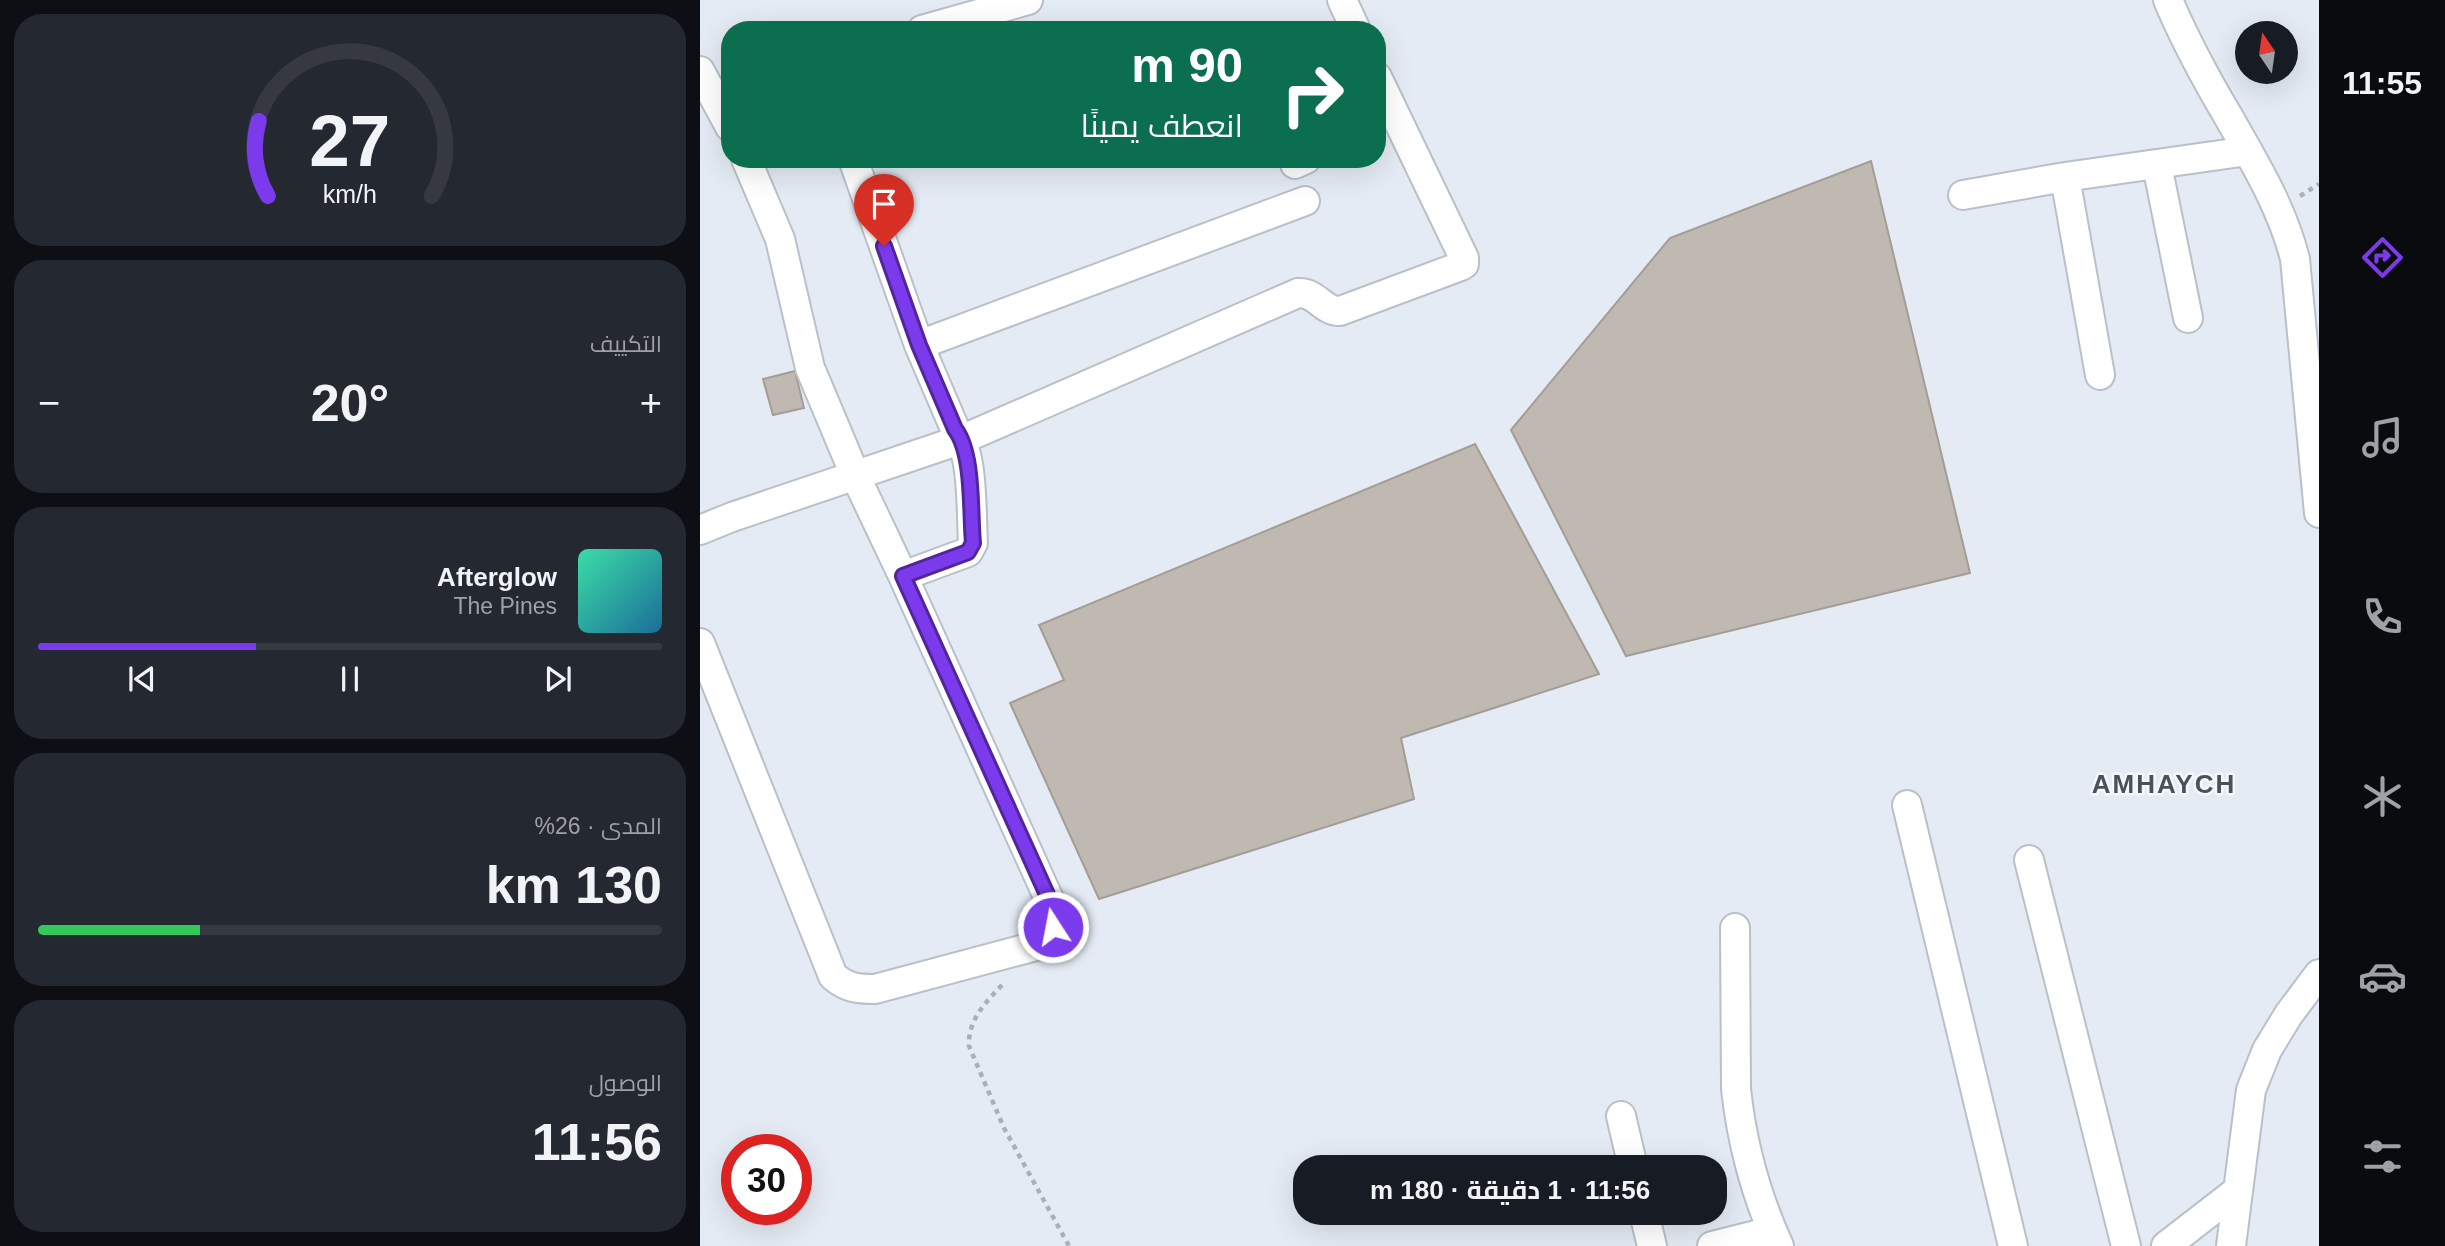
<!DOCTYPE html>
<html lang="ar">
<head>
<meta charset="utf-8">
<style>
  body { margin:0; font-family:Helvetica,Cairo,sans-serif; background:#242831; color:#f1f3f6; direction:rtl; height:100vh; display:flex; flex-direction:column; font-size:26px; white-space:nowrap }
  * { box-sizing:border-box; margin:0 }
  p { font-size:23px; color:#9ea1a6 }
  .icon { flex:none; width:38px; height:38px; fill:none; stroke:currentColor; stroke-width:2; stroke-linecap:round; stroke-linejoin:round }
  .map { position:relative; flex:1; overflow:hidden; direction:ltr }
  .drawer { display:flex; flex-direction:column; gap:14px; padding:14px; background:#0d0f14; width:700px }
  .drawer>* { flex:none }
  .guide { position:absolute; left:21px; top:21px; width:665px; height:147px; border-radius:28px; box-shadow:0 7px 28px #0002; direction:rtl; background:#0b6e4f; color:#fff; overflow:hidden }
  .needle { width:46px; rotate:347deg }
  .controls { position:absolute; left:1535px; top:21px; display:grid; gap:14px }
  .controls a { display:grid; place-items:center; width:63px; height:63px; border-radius:50%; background:#171b24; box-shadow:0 7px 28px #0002; font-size:35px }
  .speed { position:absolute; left:21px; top:1134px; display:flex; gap:14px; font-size:35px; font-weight:700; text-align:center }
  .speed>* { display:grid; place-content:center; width:91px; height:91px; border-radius:50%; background:#171b24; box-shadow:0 7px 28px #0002; line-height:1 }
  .speed .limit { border:10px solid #d22; background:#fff; color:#111 }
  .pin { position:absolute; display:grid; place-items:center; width:60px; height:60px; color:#fff; margin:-72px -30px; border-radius:50% 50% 50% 0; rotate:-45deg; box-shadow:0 0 7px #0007 }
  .pin .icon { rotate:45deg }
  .me { position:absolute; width:77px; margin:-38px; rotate:349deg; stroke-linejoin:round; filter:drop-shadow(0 0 5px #0008) }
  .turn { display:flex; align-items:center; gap:24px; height:147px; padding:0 28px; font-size:32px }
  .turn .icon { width:91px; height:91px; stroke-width:2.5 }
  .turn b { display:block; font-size:49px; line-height:60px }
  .big { font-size:52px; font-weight:700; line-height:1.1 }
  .drawer .card { flex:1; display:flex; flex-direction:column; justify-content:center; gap:10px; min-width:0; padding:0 24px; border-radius:28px; background:#242831 }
  .drawer .dial { align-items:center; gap:0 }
  .dial svg { height:182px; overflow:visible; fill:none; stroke:#363941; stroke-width:7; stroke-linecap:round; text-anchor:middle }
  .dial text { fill:#f1f3f6; stroke:none }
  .song { display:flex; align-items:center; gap:21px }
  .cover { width:84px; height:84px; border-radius:10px; background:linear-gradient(135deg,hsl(160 70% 55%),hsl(200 70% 35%)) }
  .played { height:7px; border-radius:4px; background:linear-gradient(90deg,#7c3aed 35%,#363941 35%) }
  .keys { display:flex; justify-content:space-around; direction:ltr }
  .heat { display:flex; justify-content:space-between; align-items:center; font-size:38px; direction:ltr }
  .charge { height:10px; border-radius:5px; background:linear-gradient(90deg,#34c759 26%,#363941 0) }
  .trip { position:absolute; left:593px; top:1155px; width:434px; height:70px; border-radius:28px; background:#171b24; box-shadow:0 7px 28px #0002; font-weight:700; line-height:70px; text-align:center; direction:rtl }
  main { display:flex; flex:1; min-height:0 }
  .tab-bar { display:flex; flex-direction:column; width:126px; justify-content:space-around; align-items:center; background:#090b0e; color:#9ea1a6 }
  .tab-bar .icon { width:49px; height:49px }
  .tab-bar .active { color:#7c3aed }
  .tab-bar b { font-size:32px; color:#f1f3f6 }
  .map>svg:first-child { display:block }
  .building { fill:#bfb9b1; stroke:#a29d95; stroke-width:2 }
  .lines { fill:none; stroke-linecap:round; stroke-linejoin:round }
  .street-casing { stroke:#b9c0c8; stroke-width:32 }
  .path { stroke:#aab0b7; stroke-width:4.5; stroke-dasharray:5 5; stroke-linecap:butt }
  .street { stroke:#fff; stroke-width:28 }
  .route-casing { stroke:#51269a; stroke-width:18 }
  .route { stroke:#7c3aed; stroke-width:12 }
  .labels { text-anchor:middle; stroke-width:5; stroke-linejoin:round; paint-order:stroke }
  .district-label { font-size:26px; font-weight:bold; letter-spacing:2px; fill:#4b5158; stroke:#f4f8fd }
</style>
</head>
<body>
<main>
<nav class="tab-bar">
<b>11:55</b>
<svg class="icon active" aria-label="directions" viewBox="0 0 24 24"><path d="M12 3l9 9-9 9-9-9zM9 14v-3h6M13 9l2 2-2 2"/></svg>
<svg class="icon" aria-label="music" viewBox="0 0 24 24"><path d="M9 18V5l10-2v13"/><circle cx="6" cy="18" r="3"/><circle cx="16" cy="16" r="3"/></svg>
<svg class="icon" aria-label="phone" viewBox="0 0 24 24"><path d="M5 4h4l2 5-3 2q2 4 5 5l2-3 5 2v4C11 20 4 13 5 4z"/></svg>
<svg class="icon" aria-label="climate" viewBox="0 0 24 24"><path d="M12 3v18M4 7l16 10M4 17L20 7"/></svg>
<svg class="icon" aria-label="car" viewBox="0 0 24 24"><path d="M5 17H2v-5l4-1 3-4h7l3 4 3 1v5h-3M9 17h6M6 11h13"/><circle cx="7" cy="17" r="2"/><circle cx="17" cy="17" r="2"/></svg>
<svg class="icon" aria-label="filters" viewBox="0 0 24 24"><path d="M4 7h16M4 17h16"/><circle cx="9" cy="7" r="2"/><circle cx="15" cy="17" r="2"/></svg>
</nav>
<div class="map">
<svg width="1619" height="1246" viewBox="0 0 1619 1246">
  <rect width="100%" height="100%" fill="#e4ebf4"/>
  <path class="building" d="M1171 161 1270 573 926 656 811 430 970 238Z
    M95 371 104 408 73 415 63 379Z
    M775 444 899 674 701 738 714 799 399 899 310 703 364 680 339 625Z"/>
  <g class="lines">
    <defs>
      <path id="street" d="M642 0 656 30
        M1468 0C1485 40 1506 79 1528 116 1554 162 1582 207 1595 259L1619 513
        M222 30 328 0
        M0 71 30 127
        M153 159 219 345 255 429C274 453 271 512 273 543L268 552 203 576
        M595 164 606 159
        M1457 165 1488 318
        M1365 177 1400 375
        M1263 195 1365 177 1548 151
        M219 345 605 201
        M0 530 32 517 263 439 598 293C617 292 623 312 640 311L761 266 764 264V258L677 77
        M0 643 133 976C147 988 157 989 175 989L336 946 353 927 349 899 203 576 155 475 110 368 80 239 46 159
        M1207 805 1313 1246
        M1329 860 1426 1246
        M1035 928 1036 1089C1042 1144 1056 1196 1079 1246
        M921 1116 933 1167
        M944 1213 952 1246
        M1012 1246 1072 1231
        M1466 1246 1537 1191
        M1531 1246 1551 1090 1567 1050 1589 1014 1619 974"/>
    </defs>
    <use href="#street" class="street-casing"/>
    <path class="path" d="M1600 196 1619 184
      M302 985C285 1003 268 1020 269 1046L304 1128 369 1246"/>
    <use href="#street" class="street"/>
  </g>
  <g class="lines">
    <defs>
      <path id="route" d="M184 246 219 345 255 429C274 454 270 512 273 543L268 552 203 576 349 899 353 927"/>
    </defs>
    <use href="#route" class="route-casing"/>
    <use href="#route" class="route"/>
  </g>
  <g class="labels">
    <g class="district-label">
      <text x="1464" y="793">AMHAYCH</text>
    </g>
  </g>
</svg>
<div class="controls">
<a><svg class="needle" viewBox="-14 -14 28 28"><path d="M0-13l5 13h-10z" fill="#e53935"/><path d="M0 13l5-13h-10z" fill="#9ea1a6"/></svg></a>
</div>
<div class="speed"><div class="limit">30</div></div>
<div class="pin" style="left:184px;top:246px;background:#d93025"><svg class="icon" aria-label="arrive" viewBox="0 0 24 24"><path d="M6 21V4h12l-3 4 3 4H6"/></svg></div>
<svg class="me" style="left:353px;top:927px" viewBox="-20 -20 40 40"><circle r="17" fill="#7c3aed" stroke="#fff" stroke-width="3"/><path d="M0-11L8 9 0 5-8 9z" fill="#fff"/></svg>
<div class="trip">11:56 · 1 دقيقة · 180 m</div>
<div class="guide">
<div class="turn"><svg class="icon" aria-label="right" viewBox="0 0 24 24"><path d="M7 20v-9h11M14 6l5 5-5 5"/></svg><div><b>90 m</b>انعطف يمينًا</div></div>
</div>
</div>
<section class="drawer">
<div class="card dial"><svg viewBox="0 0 100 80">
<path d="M14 69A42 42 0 1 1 86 69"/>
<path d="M14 69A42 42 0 0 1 10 36" stroke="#7c3aed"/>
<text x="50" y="56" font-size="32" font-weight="700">27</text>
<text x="50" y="72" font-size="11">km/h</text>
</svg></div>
<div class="card"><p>التكييف</p>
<div class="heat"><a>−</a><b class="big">20°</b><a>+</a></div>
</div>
<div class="card">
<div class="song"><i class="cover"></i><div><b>Afterglow</b><p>The Pines</p></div></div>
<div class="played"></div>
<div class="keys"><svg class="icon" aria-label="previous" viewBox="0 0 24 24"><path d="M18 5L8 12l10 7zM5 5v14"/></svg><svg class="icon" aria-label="pause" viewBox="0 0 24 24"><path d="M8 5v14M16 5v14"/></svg><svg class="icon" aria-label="next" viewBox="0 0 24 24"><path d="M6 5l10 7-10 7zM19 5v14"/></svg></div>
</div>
<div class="card"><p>المدى · 26%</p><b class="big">130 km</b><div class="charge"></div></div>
<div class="card"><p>الوصول</p><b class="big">11:56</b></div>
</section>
</main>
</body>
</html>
